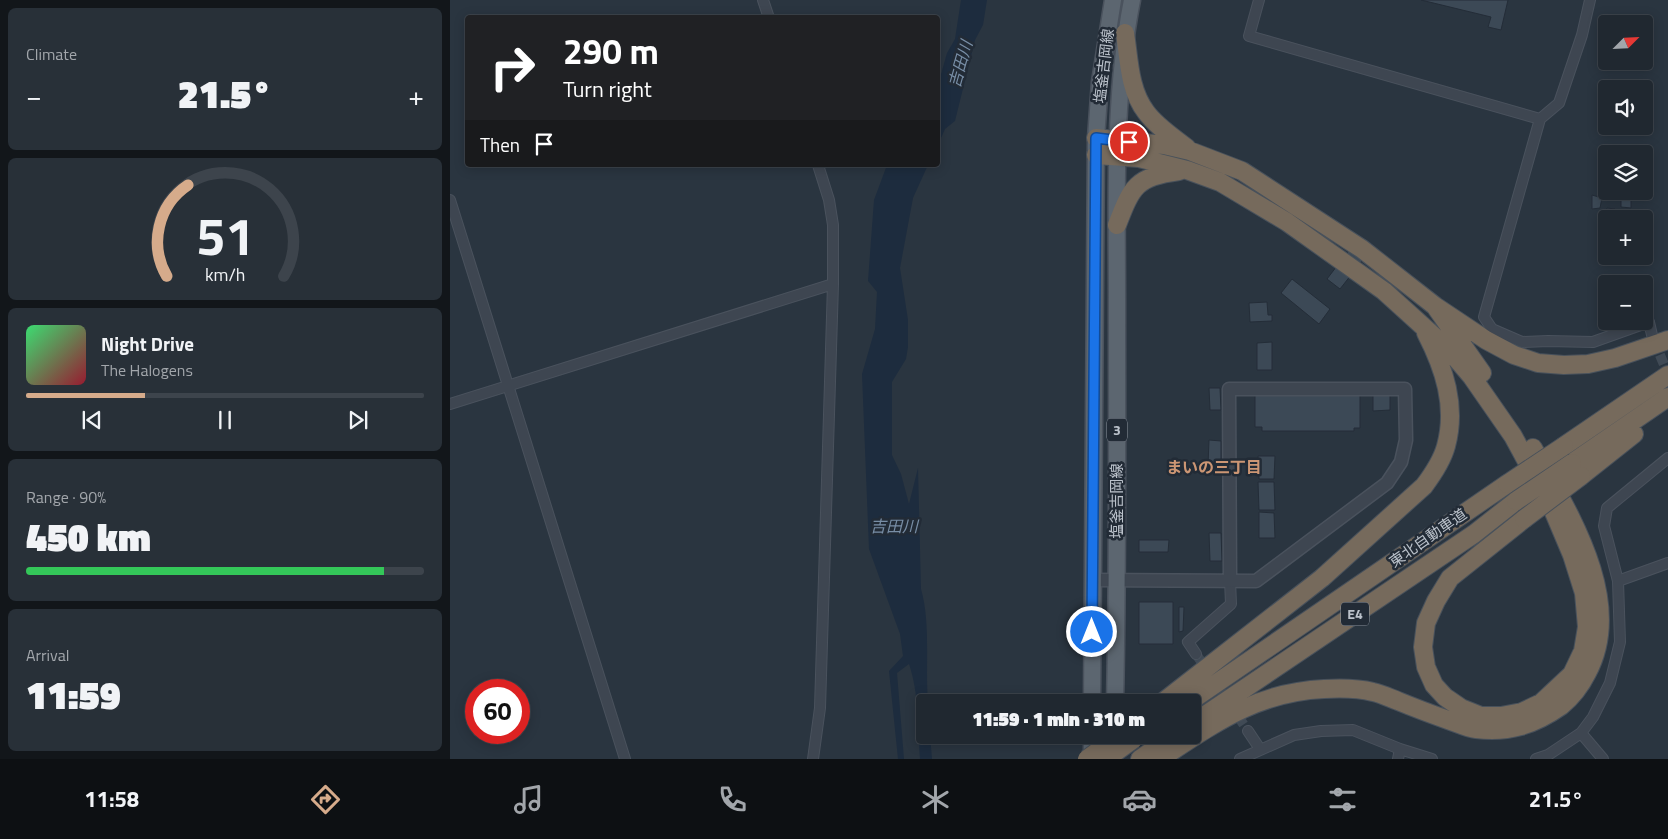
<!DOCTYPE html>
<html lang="en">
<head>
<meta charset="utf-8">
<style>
  body { margin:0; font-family:"Titillium Web","Noto Sans JP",sans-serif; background:#283038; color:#f1f3f6; height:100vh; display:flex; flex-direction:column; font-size:19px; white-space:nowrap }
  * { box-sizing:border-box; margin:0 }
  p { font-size:16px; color:#a2a6ab }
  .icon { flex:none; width:28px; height:28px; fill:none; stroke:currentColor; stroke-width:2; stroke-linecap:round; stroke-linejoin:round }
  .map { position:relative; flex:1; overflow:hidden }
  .side { display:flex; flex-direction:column; gap:8px; padding:8px; background:#12161a; width:450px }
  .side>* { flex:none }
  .guide { position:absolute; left:15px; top:15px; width:475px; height:152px; border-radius:5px; box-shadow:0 2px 12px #0003,0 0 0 1px #3d444c; background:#202124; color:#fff; overflow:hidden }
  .needle { width:32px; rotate:66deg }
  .controls { position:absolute; left:1148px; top:15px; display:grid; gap:10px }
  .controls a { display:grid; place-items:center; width:55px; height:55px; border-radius:5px; background:#202830; box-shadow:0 2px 12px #0003,0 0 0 1px #3d444c; font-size:25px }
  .speed { position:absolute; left:15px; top:679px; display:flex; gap:10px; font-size:25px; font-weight:700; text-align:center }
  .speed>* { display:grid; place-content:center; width:65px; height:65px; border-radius:50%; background:#202830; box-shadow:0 2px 12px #0003,0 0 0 1px #3d444c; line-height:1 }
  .speed .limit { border:8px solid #d22; background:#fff; color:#111 }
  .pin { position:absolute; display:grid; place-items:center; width:42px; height:42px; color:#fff; margin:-21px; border:2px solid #fff; border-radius:50%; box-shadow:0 1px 5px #0007 }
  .me { position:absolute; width:55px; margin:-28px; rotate:0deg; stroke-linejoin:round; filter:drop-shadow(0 0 4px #0008) }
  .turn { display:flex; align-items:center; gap:18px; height:105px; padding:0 15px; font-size:22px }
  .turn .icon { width:65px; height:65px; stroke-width:2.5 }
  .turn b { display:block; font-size:35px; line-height:42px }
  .then { display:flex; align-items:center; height:48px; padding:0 15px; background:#0003; gap:10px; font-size:19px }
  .big { font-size:38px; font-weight:800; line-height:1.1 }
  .side .widget { flex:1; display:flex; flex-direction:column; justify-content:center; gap:8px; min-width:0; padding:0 18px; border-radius:8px; background:#283038 }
  .side .dial { align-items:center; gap:0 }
  .dial svg { height:130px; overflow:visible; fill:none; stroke:#3d444c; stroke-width:7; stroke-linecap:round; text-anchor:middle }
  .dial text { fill:#f1f3f6; stroke:none }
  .song { display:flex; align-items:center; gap:15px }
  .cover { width:60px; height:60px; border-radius:8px; background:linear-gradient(135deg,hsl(140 70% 55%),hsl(350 70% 35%)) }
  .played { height:5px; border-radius:2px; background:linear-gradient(90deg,#d6ab8b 30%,#3d444c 30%) }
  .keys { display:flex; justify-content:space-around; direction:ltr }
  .heat { display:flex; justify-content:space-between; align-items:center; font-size:28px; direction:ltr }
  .charge { height:8px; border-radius:4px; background:linear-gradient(90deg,#34c759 90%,#3d444c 0) }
  .trip { position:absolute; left:466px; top:694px; width:285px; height:50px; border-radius:5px; background:#202830; box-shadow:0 2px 12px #0003,0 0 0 1px #3d444c; font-weight:800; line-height:50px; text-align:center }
  .tabs { display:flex; height:80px; justify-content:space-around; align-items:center; background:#0d1013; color:#a2a6ab }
  .tabs .icon { width:35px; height:35px }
  .tabs .on { color:#d6ab8b }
  .tabs b { font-size:22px; color:#f1f3f6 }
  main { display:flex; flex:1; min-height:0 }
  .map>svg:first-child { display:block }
  .water { fill:#1d2c3e }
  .building { fill:#3c4956; stroke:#242d38 }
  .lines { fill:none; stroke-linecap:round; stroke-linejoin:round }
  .minor-tunnel { stroke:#404a55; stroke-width:10; stroke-dasharray:10 5; stroke-linecap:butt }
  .minor-casing { stroke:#4a525d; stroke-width:12 }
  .tertiary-casing { stroke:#4a525d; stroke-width:15 }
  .primary-casing { stroke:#4a525d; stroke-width:19 }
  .motorway-casing { stroke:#48515b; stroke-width:20 }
  .minor { stroke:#3e4651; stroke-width:10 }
  .tertiary { stroke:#3e4651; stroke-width:12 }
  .primary { stroke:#5c6670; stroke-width:16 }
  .motorway { stroke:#766a5c; stroke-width:18 }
  .motorway-bridge-casing { stroke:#48515b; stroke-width:20; stroke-linecap:butt }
  .motorway-bridge { stroke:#766a5c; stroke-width:18 }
  .route-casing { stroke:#114b97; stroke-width:12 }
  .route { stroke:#1a73e8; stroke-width:9 }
  .labels { text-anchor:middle; stroke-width:5; stroke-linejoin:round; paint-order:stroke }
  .shield { fill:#222b36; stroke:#8d959e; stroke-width:1 }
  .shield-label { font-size:14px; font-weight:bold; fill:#bbc2cb }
  .street-label { font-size:15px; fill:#bbc2cb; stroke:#222b36 }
  .water-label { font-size:16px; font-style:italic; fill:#788ea6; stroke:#222b36 }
  .neighbourhood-label { font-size:16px; font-weight:bold; fill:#cc9674; stroke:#222b36 }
</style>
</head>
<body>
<main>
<section class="side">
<div class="widget"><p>Climate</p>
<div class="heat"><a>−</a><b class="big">21.5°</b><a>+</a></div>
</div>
<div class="widget dial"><svg viewBox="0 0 100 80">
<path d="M14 69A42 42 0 1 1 86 69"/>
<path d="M14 69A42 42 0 0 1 27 13" stroke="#d6ab8b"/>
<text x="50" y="56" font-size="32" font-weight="700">51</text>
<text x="50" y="72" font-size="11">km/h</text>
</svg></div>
<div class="widget">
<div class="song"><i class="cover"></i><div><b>Night Drive</b><p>The Halogens</p></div></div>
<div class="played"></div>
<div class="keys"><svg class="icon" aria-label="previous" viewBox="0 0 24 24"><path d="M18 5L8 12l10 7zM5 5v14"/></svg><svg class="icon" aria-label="pause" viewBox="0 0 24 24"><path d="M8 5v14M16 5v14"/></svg><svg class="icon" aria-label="next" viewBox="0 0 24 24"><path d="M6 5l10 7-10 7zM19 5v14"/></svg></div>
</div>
<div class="widget"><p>Range · 90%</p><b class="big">450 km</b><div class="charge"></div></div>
<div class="widget"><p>Arrival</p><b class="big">11:59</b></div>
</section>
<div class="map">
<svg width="1218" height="759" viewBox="0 0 1218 759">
  <rect width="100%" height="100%" fill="#2a3540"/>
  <path class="water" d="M511 0H537L533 25 525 40 505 121 495 129 488 145V85L497 53 505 39Z
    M437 165H478L463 198 450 268 458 320V347L456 359 442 382V455L451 474 459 504 468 468 471 589C481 624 475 666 478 702H475V735H480L482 759H470C468 728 469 693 459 664L447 673 454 759H448L439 671 453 656 450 634 419 549 412 374 425 329 427 292 418 281 424 200Z"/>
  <path class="building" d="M971 0H1058L1051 30 1038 27 1041 17Z
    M1176 145 1193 148 1194 154H1177Z
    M1142 195 1152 198 1150 208 1142 209Z
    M1171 196 1181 197V208L1171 207Z
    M1157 208 1165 209 1164 219 1155 218Z
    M909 237 923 247 890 289 877 279Z
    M842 279 880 309 869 324 831 293Z
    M817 302 818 315H822V321L800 322 799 303Z
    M822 342V370H807V343Z
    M759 388H770L771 410H760Z
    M805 392H910V428H904V431H812V427H805Z
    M923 394H940V410L923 411Z
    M759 440 771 441V466H758Z
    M808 456H825L824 479H809Z
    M808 482H824L825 510H809Z
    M809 512 824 513 825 538H809Z
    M759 533H771L772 561H760Z
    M689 540H719L718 552H689Z
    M689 602H723V644H689Z
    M729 607H734L733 631 729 632Z"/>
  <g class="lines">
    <path class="minor-tunnel" d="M1204 341 1218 374
      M746 654 798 731"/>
    <defs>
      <path id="minor" d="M313 0 319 18
        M809 0 799 36 1090 119
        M1140 0 1132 35 1109 103 1090 119 1034 317 1042 329 1072 342 1098 341 1143 342 1199 322 1202 335
        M0 200 175 759
        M0 404 383 284
        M1168 581 1218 563
        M746 654 738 642 781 604 780 580
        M798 731 810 749
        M1131 733 1153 759
        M363 759 370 708 383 284V225L379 200 368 165
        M790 759 844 735 871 731 903 730 950 749 982 759
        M948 759 950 749
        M1086 759 1098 755 1131 733 1143 717 1160 683 1170 642 1168 581 1154 526 1157 508 1218 458"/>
      <path id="tertiary" d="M642 580 806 581 937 483 951 462 956 440 955 389H779L780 580"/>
      <path id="primary" d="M642 702 646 138 650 82 663 0
        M665 702C668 568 667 433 667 298 667 201 663 96 682 0
        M642 735V759"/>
      <path id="motorway" d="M675 33C679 59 679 90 696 112 706 126 723 137 737 148
        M646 138 714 145 740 151 792 171 912 249 985 306 1036 340 1064 355 1088 363 1114 365 1138 364 1165 358 1218 340
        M646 155 689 158 737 170 770 182 837 222 934 291 998 349 1022 377 1063 436 1103 510 1122 555 1134 593 1137 627 1133 651 1122 674 1091 703 1072 712 1051 716H1031L1011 708 995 697 984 685 976 667 973 647 976 623 986 601 1000 578 1074 519
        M667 225C682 186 686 177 729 171
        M985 306 1032 373
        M1114 446 1218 375
        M1122 463 1218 397
        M1131 476 1184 434
        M713 702 872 578 974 486C983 474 992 461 996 446 1007 406 994 368 976 333
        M739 702 1057 484
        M742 724 1024 534 1066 501
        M690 759 719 739
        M710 759C765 723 807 692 874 689 891 688 907 688 923 692 932 694 940 698 948 701 965 708 981 714 998 720 1007 723 1017 728 1026 729 1059 733 1084 725 1111 706 1122 697 1131 685 1137 673 1176 601 1118 512 1083 448"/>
    </defs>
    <use href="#minor" class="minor-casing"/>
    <use href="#tertiary" class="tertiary-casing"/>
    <use href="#primary" class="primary-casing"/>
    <use href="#motorway" class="motorway-casing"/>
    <use href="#minor" class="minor"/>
    <use href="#tertiary" class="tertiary"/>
    <use href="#primary" class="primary"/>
    <use href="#motorway" class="motorway"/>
    <defs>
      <path id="motorway-bridge" d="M1057 484 1114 446
        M1066 501 1122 463
        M1074 519 1131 476
        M660 756 684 739
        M637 759 670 735"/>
    </defs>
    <use href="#motorway-bridge" class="motorway-bridge-casing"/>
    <use href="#motorway-bridge" class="motorway-bridge"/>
  </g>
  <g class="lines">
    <defs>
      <path id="route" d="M642 632 646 138 679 142"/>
    </defs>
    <use href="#route" class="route-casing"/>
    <use href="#route" class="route"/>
  </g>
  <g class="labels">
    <g class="shield">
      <rect x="657" y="418.5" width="20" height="23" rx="4"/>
      <rect x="891" y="602.5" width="28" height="23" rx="4"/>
    </g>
    <g class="shield-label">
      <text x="667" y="435">3</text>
      <text x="905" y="619">E4</text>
    </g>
    <g class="street-label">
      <text transform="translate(654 66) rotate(-83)" y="5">塩釜吉岡線</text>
      <text transform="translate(667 501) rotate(-90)" y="5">塩釜吉岡線</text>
      <text transform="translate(978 538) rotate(-35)" y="5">東北自動車道</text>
    </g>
    <g class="water-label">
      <text transform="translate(510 64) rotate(-74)" y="6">吉田川</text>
      <text x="444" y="532">吉田川</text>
    </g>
    <g class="neighbourhood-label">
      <text x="764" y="473">まいの三丁目</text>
    </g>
  </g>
</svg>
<div class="controls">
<a><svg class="needle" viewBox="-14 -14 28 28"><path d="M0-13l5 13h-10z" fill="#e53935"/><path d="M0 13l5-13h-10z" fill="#a2a6ab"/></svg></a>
<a><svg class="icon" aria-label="sound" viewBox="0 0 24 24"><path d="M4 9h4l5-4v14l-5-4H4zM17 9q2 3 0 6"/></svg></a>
<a><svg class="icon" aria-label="layers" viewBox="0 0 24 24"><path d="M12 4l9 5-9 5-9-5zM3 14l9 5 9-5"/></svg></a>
<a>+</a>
<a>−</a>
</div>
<div class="speed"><div class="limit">60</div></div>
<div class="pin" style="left:679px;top:142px;background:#d93025"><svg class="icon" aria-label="arrive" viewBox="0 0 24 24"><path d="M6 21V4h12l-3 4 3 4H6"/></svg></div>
<svg class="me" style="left:642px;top:632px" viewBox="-20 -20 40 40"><circle r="17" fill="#1a73e8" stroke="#fff" stroke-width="3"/><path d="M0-11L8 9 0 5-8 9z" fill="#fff"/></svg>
<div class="trip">11:59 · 1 min · 310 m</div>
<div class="guide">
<div class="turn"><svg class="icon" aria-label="right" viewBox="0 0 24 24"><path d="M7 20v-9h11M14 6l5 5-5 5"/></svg><div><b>290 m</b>Turn right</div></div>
<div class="then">Then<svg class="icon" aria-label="arrive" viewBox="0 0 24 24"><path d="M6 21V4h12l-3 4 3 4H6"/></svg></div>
</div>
</div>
</main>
<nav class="tabs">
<b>11:58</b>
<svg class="icon on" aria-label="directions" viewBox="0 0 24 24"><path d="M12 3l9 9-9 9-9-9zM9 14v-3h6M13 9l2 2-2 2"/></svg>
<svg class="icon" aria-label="music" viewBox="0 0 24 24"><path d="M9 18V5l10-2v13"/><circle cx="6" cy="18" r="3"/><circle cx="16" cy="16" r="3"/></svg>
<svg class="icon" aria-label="phone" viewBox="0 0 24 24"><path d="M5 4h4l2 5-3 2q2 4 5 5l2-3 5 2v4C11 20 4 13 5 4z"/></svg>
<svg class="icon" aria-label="climate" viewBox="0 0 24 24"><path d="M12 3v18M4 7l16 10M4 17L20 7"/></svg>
<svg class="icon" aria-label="car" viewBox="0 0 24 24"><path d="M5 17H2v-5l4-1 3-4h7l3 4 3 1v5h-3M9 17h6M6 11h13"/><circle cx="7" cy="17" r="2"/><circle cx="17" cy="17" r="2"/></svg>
<svg class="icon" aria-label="filters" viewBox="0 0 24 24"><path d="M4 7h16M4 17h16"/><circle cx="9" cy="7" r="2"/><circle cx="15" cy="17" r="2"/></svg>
<b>21.5°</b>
</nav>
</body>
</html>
